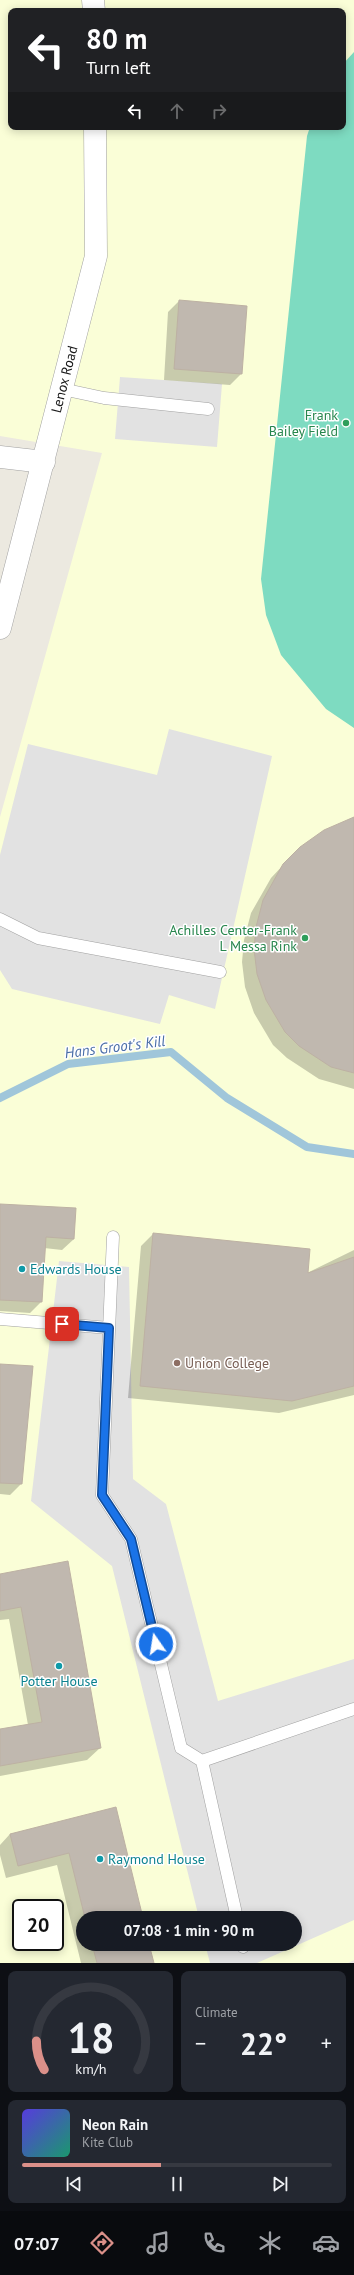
<!DOCTYPE html>
<html lang="en">
<head>
<meta charset="utf-8">
<style>
  body { margin:0; font-family:"PT Sans",sans-serif; background:#242831; color:#f1f3f6; height:100vh; display:flex; flex-direction:column; font-size:15px; white-space:nowrap }
  * { box-sizing:border-box; margin:0 }
  p { font-size:13px; color:#9ea1a6 }
  .icon { flex:none; width:22px; height:22px; fill:none; stroke:currentColor; stroke-width:2; stroke-linecap:round; stroke-linejoin:round }
  .map { position:relative; height:1963px; overflow:hidden }
  .sheet { display:flex; flex-direction:column; gap:8px; padding:8px; background:#0d0f14; flex:1 }
  .sheet>* { flex:none }
  .guide { position:absolute; left:8px; top:8px; width:338px; height:122px; border-radius:8px; box-shadow:0 2px 10px #0003; background:#202124; color:#fff; overflow:hidden }
  .speed { position:absolute; left:12px; top:1899px; display:flex; gap:8px; font-size:20px; font-weight:700; text-align:center }
  .speed>* { display:grid; place-content:center; width:52px; height:52px; border-radius:50%; background:#171b24; box-shadow:0 2px 10px #0003; line-height:1 }
  .speed .limit { border:2px solid #111; border-radius:6px; background:#fff; color:#111 }
  .pin { position:absolute; display:grid; place-items:center; width:34px; height:34px; color:#fff; margin:-17px; border-radius:8px; box-shadow:0 2px 6px #0006 }
  .me { position:absolute; width:44px; margin:-22px; rotate:347deg; stroke-linejoin:round; filter:drop-shadow(0 0 3px #0008) }
  .turn { display:flex; align-items:center; gap:14px; height:84px; padding:0 12px; font-size:18px }
  .turn .icon { width:52px; height:52px; stroke-width:2.5 }
  .turn b { display:block; font-size:28px; line-height:34px }
  .lanes { display:flex; align-items:center; height:38px; padding:0 12px; background:#0003; justify-content:center; gap:20px; direction:ltr }
  .lanes .off { opacity:.35 }
  .big { font-size:30px; font-weight:700; line-height:1.1 }
  .sheet .card { flex:1; display:flex; flex-direction:column; justify-content:center; gap:6px; min-width:0; padding:0 14px; border-radius:8px; background:#242831 }
  .sheet .dial { align-items:center; gap:0 }
  .dial svg { height:104px; overflow:visible; fill:none; stroke:#363941; stroke-width:7; stroke-linecap:round; text-anchor:middle }
  .dial text { fill:#f1f3f6; stroke:none }
  .song { display:flex; align-items:center; gap:12px }
  .cover { width:48px; height:48px; border-radius:6px; background:linear-gradient(135deg,hsl(250 70% 55%),hsl(160 70% 35%)) }
  .played { height:4px; border-radius:2px; background:linear-gradient(90deg,#db9089 45%,#363941 45%) }
  .keys { display:flex; justify-content:space-around; direction:ltr }
  .heat { display:flex; justify-content:space-between; align-items:center; font-size:22px; direction:ltr }
  .sheet .tiles { flex:1; display:grid; gap:8px; grid-template-columns:1fr 1fr }
  .card:last-child { grid-column:span 2 }
  .trip { position:absolute; left:76px; top:1911px; width:226px; height:40px; border-radius:20px; background:#171b24; box-shadow:0 2px 10px #0003; font-weight:700; line-height:40px; text-align:center }
  .menu { display:flex; height:64px; justify-content:space-around; align-items:center; background:#090b0e; color:#9ea1a6 }
  .menu .icon { width:28px; height:28px }
  .menu .current { color:#db9089 }
  .menu b { font-size:18px; color:#f1f3f6 }
  .map>svg:first-child { display:block }
  .education { fill:#fafed7; fill-rule:evenodd }
  .pitch { fill:#7edbc1 }
  .parking { fill:#e2e2e2 }
  .shadow { fill:#0003 }
  .lines { fill:none; stroke-linecap:round; stroke-linejoin:round }
  .stream { stroke:#a0c6da; stroke-width:8 }
  .building { fill:#c0b8af; stroke:#bdb1a3 }
  .service-casing { stroke:#a1a1a1; stroke-width:13 }
  .minor-casing { stroke:#a1a1a1; stroke-width:23 }
  .service { stroke:#fff; stroke-width:12 }
  .minor { stroke:#fff; stroke-width:22 }
  .route-casing { stroke:#114b97; stroke-width:10 }
  .route { stroke:#1a73e8; stroke-width:7 }
  .leisure-dot { fill:#2e9e5b; stroke:#fff; stroke-width:1.5 }
  .culture-dot { fill:#0f9aa8; stroke:#fff; stroke-width:1.5 }
  .education-dot { fill:#8d6e63; stroke:#fff; stroke-width:1.5 }
  .labels { text-anchor:middle; stroke-width:3; stroke-linejoin:round; paint-order:stroke }
  .street-label { font-size:14px; fill:#1a1a1a; stroke:#fff }
  .leisure-label { font-size:14px; fill:#27864d; stroke:#fff; text-anchor:end }
  .culture-label { font-size:14px; fill:#0d838f; stroke:#fff; text-anchor:start }
  .education-label { font-size:14px; fill:#785e54; stroke:#fff; text-anchor:start }
  .water-label { font-size:15px; font-style:italic; fill:#4a6ea7; stroke:#fff }
</style>
</head>
<body>
<div class="map">
<svg width="354" height="1963" viewBox="0 0 354 1963">
  <rect width="100%" height="100%" fill="#ece9e0"/>
  <path class="education" d="M0 0H354V1960L348 1963H0V817L102 453 0 436ZM11 11H343V127H11ZM21 1908H55V1942H21ZM83 1918H295V1944H83Z"/>
  <path class="pitch" d="M354 52V728L326 709 281 655 266 615 261 579 307 136 310 127H343V64Z"/>
  <path class="parking" d="M120 377 222 384 217 447 115 439Z
    M169 729 272 756 215 1009 169 995 160 1024 12 989 0 970V855L28 744 157 775Z
    M59 1261 129 1267 133 1479 166 1504 218 1701 354 1659V1920L257 1963H210L205 1944H295V1918H199L112 1566 31 1501Z"/>
  <path class="shadow" d="M179 301 241 374 230 385 164 380 168 312Z
    M354 820V1089L319 1079 287 1058 273 1045 254 1013 245 987 242 962 244 940 251 913 271 878 300 847Z
    M0 1205 74 1239 62 1250 44 1248 41 1302 30 1313 0 1311Z
    M153 1234 307 1273 354 1250V1395L279 1413 128 1398 141 1246Z
    M0 1365 32 1367 21 1484 10 1495 0 1494Z
    M67 1563 100 1748 87 1760 0 1776V1730L28 1725 9 1619 0 1620V1575Z
    M115 1809 142 1918H83V1944H148L153 1963H81L57 1865 6 1878 0 1855V1845L10 1834Z"/>
  <g class="lines">
    <path class="stream" d="M0 1098 68 1064 171 1052 227 1098 307 1147 354 1154"/>
  </g>
  <path class="building" d="M179 300 247 306 242 374 174 369Z
    M354 817V1073L331 1067 299 1046 285 1032 266 1000 257 974 254 949 256 927 263 900 283 864 300 847 324 830Z
    M0 1204 76 1208 74 1239 46 1237 42 1302 0 1300Z
    M153 1233 310 1249 308 1273 354 1257V1386L292 1401 140 1386Z
    M0 1364 33 1366 22 1484 0 1483Z
    M68 1561 101 1748 0 1766V1729L42 1722 21 1607 0 1611V1574Z
    M116 1807 143 1918H85L69 1853 18 1866 10 1834Z
    M92 1944H149L154 1963H97Z"/>
  <g class="lines">
    <defs>
      <path id="service" d="M62 389 104 398 208 409
        M0 919 38 938 220 972
        M113 1237 102 1495 131 1539 181 1748 202 1761 354 1709
        M0 1319 109 1328
        M202 1761 237 1918
        M242 1944 243 1947"/>
      <g id="minor">
        <path d="M93 0 94 11"/>
        <path d="M0 457 44 462"/>
        <path id="s1" d="M0 628 96 256 95 127"/>
      </g>
    </defs>
    <use href="#service" class="service-casing"/>
    <use href="#minor" class="minor-casing"/>
    <use href="#service" class="service"/>
    <use href="#minor" class="minor"/>
  </g>
  <g class="lines">
    <defs>
      <path id="route" d="M62 1324 109 1328 102 1495 131 1539 156 1644"/>
    </defs>
    <use href="#route" class="route-casing"/>
    <use href="#route" class="route"/>
  </g>
  <g class="leisure-dot">
    <circle cx="346" cy="423" r="4"/>
    <circle cx="305" cy="938" r="4"/>
  </g>
  <g class="culture-dot">
    <circle cx="22" cy="1269" r="4"/>
    <circle cx="59" cy="1666" r="4"/>
    <circle cx="100" cy="1859" r="4"/>
  </g>
  <circle class="education-dot" cx="177" cy="1363" r="4"/>
  <g class="labels">
    <g class="street-label">
      <text dy="5" stroke="none"><textPath href="#s1" startOffset="257">Lenox Road</textPath></text>
    </g>
    <g class="leisure-label">
      <text x="338" y="420">Frank<tspan x="338" dy="16">Bailey Field</tspan></text>
      <text x="297" y="935">Achilles Center-Frank<tspan x="297" dy="16">L Messa Rink</tspan></text>
    </g>
    <g class="culture-label">
      <text x="30" y="1274">Edwards House</text>
      <text x="59" y="1686" text-anchor="middle">Potter House</text>
      <text x="108" y="1864">Raymond House</text>
    </g>
    <g class="education-label">
      <text x="185" y="1368">Union College</text>
    </g>
    <g class="water-label">
      <text transform="translate(115 1047) rotate(-7)" y="5">Hans Groot's Kill</text>
    </g>
  </g>
</svg>
<div class="speed"><div class="limit">20</div></div>
<div class="pin" style="left:62px;top:1324px;background:#d93025"><svg class="icon" aria-label="arrive" viewBox="0 0 24 24"><path d="M6 21V4h12l-3 4 3 4H6"/></svg></div>
<svg class="me" style="left:156px;top:1644px" viewBox="-20 -20 40 40"><circle r="17" fill="#1a73e8" stroke="#fff" stroke-width="3"/><path d="M0-11L8 9 0 5-8 9z" fill="#fff"/></svg>
<div class="trip">07:08 · 1 min · 90 m</div>
<div class="guide">
<div class="turn"><svg class="icon" aria-label="left" viewBox="0 0 24 24"><path d="M17 20v-9H6M10 6l-5 5 5 5"/></svg><div><b>80 m</b>Turn left</div></div>
<div class="lanes"><svg class="icon" aria-label="left" viewBox="0 0 24 24"><path d="M17 20v-9H6M10 6l-5 5 5 5"/></svg><svg class="icon off" aria-label="ahead" viewBox="0 0 24 24"><path d="M12 20V5M6 11l6-6 6 6"/></svg><svg class="icon off" aria-label="right" viewBox="0 0 24 24"><path d="M7 20v-9h11M14 6l5 5-5 5"/></svg></div>
</div>
</div>
<section class="sheet">
<div class="tiles">
<div class="card dial"><svg viewBox="0 0 100 80">
<path d="M14 69A42 42 0 1 1 86 69"/>
<path d="M14 69A42 42 0 0 1 8 47" stroke="#db9089"/>
<text x="50" y="56" font-size="32" font-weight="700">18</text>
<text x="50" y="72" font-size="11">km/h</text>
</svg></div>
<div class="card"><p>Climate</p>
<div class="heat"><a>−</a><b class="big">22°</b><a>+</a></div>
</div>
<div class="card">
<div class="song"><i class="cover"></i><div><b>Neon Rain</b><p>Kite Club</p></div></div>
<div class="played"></div>
<div class="keys"><svg class="icon" aria-label="previous" viewBox="0 0 24 24"><path d="M18 5L8 12l10 7zM5 5v14"/></svg><svg class="icon" aria-label="pause" viewBox="0 0 24 24"><path d="M8 5v14M16 5v14"/></svg><svg class="icon" aria-label="next" viewBox="0 0 24 24"><path d="M6 5l10 7-10 7zM19 5v14"/></svg></div>
</div>
</div>
</section>
<nav class="menu">
<b>07:07</b>
<svg class="icon current" aria-label="directions" viewBox="0 0 24 24"><path d="M12 3l9 9-9 9-9-9zM9 14v-3h6M13 9l2 2-2 2"/></svg>
<svg class="icon" aria-label="music" viewBox="0 0 24 24"><path d="M9 18V5l10-2v13"/><circle cx="6" cy="18" r="3"/><circle cx="16" cy="16" r="3"/></svg>
<svg class="icon" aria-label="phone" viewBox="0 0 24 24"><path d="M5 4h4l2 5-3 2q2 4 5 5l2-3 5 2v4C11 20 4 13 5 4z"/></svg>
<svg class="icon" aria-label="climate" viewBox="0 0 24 24"><path d="M12 3v18M4 7l16 10M4 17L20 7"/></svg>
<svg class="icon" aria-label="car" viewBox="0 0 24 24"><path d="M5 17H2v-5l4-1 3-4h7l3 4 3 1v5h-3M9 17h6M6 11h13"/><circle cx="7" cy="17" r="2"/><circle cx="17" cy="17" r="2"/></svg>
</nav>
</body>
</html>
